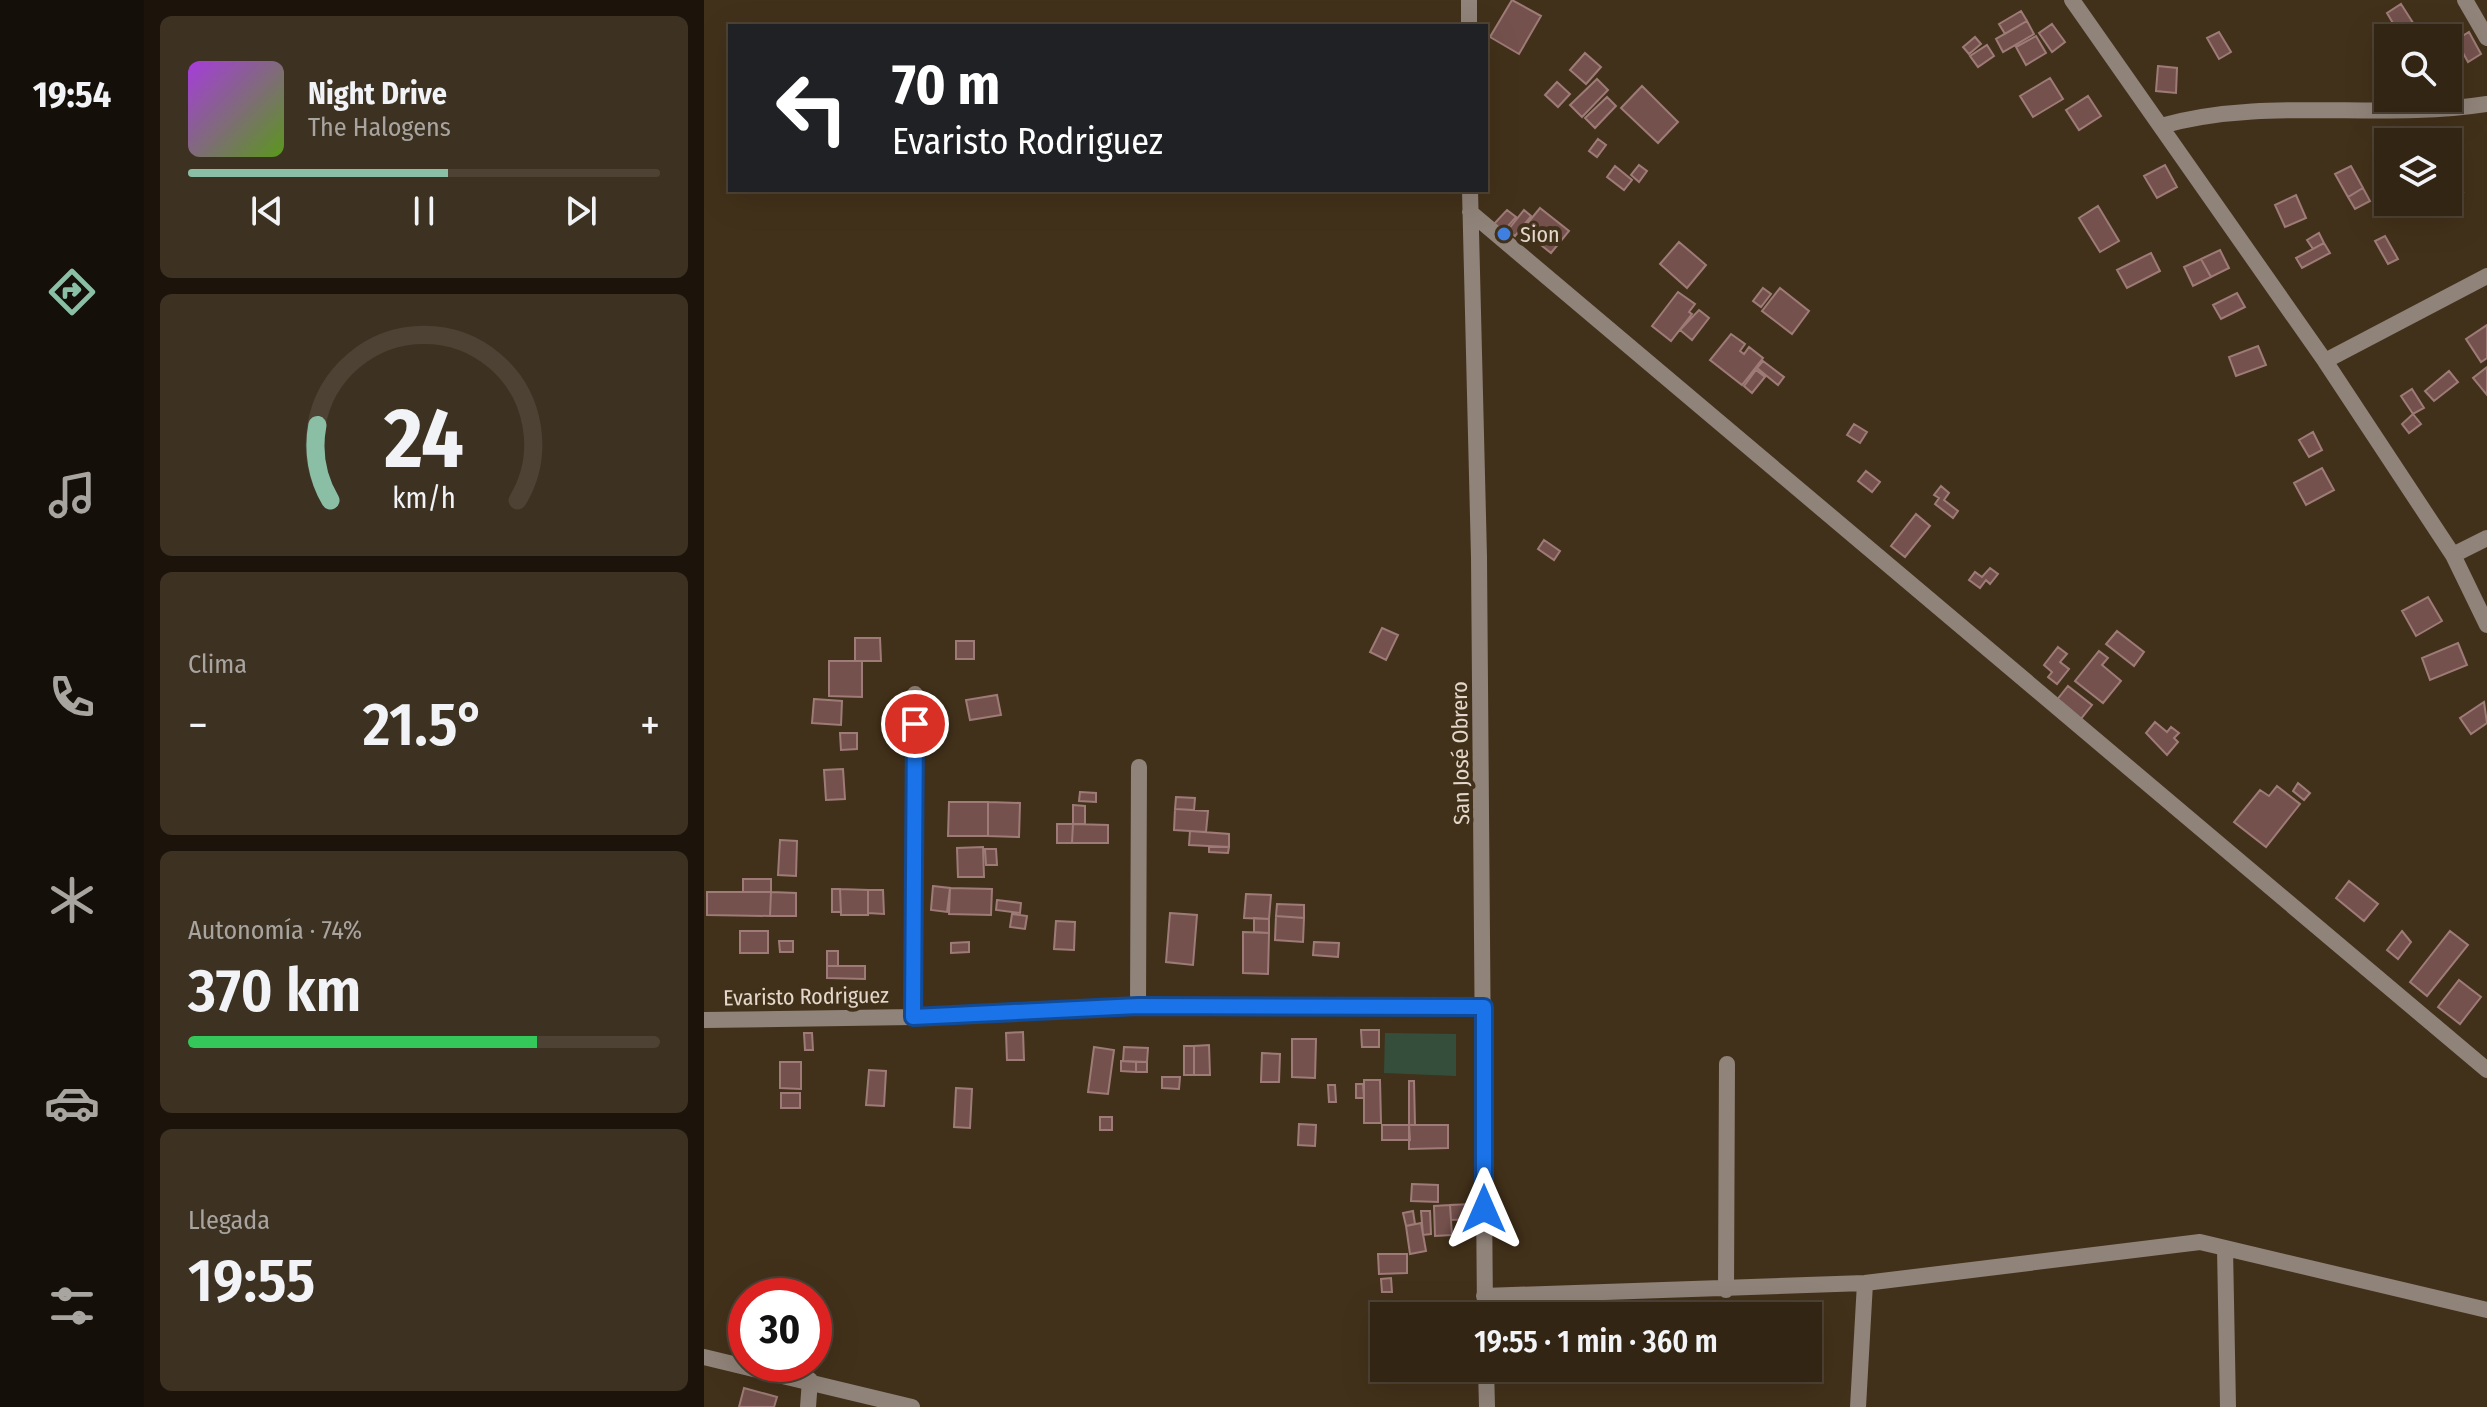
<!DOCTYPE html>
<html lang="es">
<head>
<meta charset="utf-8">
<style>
  body { margin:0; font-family:"Fira Sans Condensed",sans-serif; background:#3d3122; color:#f1f3f6; height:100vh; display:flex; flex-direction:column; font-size:30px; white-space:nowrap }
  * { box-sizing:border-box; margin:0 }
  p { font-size:26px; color:#a8a5a0 }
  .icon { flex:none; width:44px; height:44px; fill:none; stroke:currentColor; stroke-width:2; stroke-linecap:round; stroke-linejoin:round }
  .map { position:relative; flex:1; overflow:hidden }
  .side { display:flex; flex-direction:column; gap:16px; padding:16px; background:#1c140b; width:560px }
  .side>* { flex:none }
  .hud { position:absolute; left:24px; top:24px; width:760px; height:168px; border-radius:0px; box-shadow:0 8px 32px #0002,0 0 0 2px #4d4234; background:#202124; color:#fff; overflow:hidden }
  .controls { position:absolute; left:1670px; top:24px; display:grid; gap:16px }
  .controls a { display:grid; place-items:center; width:88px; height:88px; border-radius:0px; background:#322514; box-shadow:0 8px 32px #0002,0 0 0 2px #4d4234; font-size:40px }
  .speed { position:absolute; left:24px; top:1278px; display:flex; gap:16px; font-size:40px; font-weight:700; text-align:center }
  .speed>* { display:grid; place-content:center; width:104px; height:104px; border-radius:50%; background:#322514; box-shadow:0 8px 32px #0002,0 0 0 2px #4d4234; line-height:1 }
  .speed .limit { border:12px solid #d22; background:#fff; color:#111 }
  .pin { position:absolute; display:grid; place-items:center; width:68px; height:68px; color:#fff; margin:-34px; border:4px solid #fff; border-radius:50%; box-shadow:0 2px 8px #0007 }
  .me { position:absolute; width:88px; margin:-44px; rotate:0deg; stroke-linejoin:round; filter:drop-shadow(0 0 6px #0008) }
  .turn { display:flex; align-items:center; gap:28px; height:168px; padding:0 32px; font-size:36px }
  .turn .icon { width:104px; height:104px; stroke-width:2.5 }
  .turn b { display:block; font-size:56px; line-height:68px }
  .big { font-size:60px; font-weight:600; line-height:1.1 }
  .side .tile { flex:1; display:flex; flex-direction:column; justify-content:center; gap:12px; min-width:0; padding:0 28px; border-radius:12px; background:#3d3122 }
  .side .dial { align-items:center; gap:0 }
  .dial svg { height:208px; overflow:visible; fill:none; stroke:#4d4234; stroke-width:7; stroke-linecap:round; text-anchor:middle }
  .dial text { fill:#f1f3f6; stroke:none }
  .song { display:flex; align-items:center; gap:24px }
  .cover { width:96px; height:96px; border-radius:12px; background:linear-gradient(135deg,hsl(280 70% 55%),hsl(90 70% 35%)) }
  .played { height:8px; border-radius:4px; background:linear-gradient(90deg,#8abfa5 55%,#4d4234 55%) }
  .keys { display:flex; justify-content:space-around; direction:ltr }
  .heat { display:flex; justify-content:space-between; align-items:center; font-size:44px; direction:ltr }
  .charge { height:12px; border-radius:6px; background:linear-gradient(90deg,#34c759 74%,#4d4234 0) }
  .trip { position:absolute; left:666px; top:1302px; width:452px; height:80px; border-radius:0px; background:#322514; box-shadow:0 8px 32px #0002,0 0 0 2px #4d4234; font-weight:600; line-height:80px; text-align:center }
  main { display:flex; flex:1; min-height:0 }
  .tabs { display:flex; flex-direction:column; width:144px; justify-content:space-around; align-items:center; background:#140f08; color:#a8a5a0 }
  .tabs .icon { width:56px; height:56px }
  .tabs .selected { color:#8abfa5 }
  .tabs b { font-size:36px; color:#f1f3f6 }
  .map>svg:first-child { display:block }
  .green { fill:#344e3b }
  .building { fill:#74514d; stroke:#9e7b77; stroke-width:2 }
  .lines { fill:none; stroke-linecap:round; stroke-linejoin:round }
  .street { stroke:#908379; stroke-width:16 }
  .route-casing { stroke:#114b97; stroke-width:20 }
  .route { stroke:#1a73e8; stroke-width:14 }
  .shop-dot { fill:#3f7fe0; stroke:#42311a; stroke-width:3 }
  .labels { text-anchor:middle; stroke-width:8; stroke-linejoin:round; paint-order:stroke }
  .poi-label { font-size:22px; fill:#e3d8cb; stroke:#42311a; text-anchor:start }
  .street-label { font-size:22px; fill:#e3d8cb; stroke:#42311a }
</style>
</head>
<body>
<main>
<nav class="tabs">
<b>19:54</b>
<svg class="icon selected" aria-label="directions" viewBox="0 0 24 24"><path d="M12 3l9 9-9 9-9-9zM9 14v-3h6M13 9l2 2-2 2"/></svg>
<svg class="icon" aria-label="music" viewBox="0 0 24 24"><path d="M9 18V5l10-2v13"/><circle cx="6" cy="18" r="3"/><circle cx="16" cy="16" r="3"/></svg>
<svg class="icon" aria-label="phone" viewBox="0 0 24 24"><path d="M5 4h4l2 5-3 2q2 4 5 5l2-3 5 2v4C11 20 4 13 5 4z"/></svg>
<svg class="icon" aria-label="climate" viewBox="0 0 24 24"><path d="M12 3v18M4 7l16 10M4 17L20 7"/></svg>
<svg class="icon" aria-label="car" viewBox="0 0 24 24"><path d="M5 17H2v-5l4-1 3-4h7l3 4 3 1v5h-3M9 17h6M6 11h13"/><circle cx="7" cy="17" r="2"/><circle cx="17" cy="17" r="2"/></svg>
<svg class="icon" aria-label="filters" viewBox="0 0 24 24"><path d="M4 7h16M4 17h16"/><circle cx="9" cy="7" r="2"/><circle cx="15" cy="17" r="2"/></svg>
</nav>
<section class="side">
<div class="tile">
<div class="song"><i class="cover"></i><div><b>Night Drive</b><p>The Halogens</p></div></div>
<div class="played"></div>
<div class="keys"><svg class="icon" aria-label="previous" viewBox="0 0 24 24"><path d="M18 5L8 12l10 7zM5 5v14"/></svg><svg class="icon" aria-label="pause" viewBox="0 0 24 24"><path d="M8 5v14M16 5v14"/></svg><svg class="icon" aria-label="next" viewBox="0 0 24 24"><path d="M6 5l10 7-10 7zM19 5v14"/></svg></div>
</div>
<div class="tile dial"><svg viewBox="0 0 100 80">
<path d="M14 69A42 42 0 1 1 86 69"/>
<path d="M14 69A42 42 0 0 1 9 40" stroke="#8abfa5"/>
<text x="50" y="56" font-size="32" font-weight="700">24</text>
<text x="50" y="72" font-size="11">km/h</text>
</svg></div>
<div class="tile"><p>Clima</p>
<div class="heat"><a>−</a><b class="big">21.5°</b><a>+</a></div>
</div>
<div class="tile"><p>Autonomía · 74%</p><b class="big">370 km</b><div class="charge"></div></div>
<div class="tile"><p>Llegada</p><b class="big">19:55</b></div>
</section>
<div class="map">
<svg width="1783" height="1407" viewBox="0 0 1783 1407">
  <rect width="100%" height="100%" fill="#42311a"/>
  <path class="green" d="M681 1033 752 1034V1076L680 1073Z"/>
  <path class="building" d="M808 0 837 16 815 54 786 37Z
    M1697 4 1711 26 1696 35 1683 13Z
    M1317 11 1323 21 1301 34 1295 24Z
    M1323 21 1330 34 1299 52 1292 39Z
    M1348 24 1361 42 1348 52 1335 33Z
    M1515 32 1527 52 1515 59 1503 38Z
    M1765 32 1777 54 1764 62 1752 40Z
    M1332 36 1342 53 1322 65 1312 47Z
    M1271 37 1277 44 1265 54 1259 47Z
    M1283 45 1290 56 1274 67 1266 56Z
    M881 53 897 67 882 84 866 70Z
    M1454 66 1473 68 1472 93 1452 91Z
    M1346 78 1359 99 1329 117 1316 96Z
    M893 79 904 90 878 117 866 105Z
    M853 82 866 94 854 107 841 95Z
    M938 86 974 122 954 143 917 108Z
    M1384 96 1397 116 1375 130 1362 110Z
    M903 97 912 106 891 128 881 118Z
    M894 139 902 145 893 157 885 151Z
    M935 165 943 171 935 182 927 175Z
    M1461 165 1473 187 1453 198 1440 176Z
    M911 166 928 180 920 190 903 177Z
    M1647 166 1659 188 1644 197 1631 174Z
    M1751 182 1759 192 1752 197 1744 187Z
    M1659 188 1666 201 1651 209 1644 197Z
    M1592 195 1602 218 1581 227 1571 205Z
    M1684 198 1689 212 1674 216 1670 202Z
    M1394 206 1415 241 1396 252 1375 218Z
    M836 208 865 231 847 253 818 230Z
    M803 210 812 217 799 232 790 224Z
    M820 210 827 216 811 236 804 230Z
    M1615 233 1620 243 1609 249 1603 240Z
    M1681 236 1694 259 1684 264 1671 241Z
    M975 242 1002 265 983 288 956 264Z
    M1620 243 1626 253 1598 268 1592 258Z
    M1516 250 1525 268 1507 277 1497 259Z
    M1447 253 1456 271 1423 288 1413 270Z
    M1497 259 1507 277 1489 286 1480 267Z
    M1059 288 1067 294 1057 307 1049 301Z
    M1076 288 1105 311 1088 334 1058 311Z
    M974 292 991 304 985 312 988 314 967 341 948 326Z
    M1533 293 1541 307 1517 319 1509 305Z
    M995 310 1005 318 988 340 976 330Z
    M1783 325V358L1777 362 1762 339Z
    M1027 334 1041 344 1036 351 1040 354 1045 347 1059 358 1038 385 1006 360Z
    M1554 346 1562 365 1532 376 1525 357Z
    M1059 361 1080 377 1074 385 1053 368Z
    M1783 367V395L1769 378Z
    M1052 370 1061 377 1048 393 1040 386Z
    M1745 371 1754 382 1730 401 1721 391Z
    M1708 389 1720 408 1709 414 1697 396Z
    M1709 414 1717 424 1705 433 1698 424Z
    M1150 424 1163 432 1156 443 1143 435Z
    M1609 432 1618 450 1605 457 1595 440Z
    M1618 468 1630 490 1602 505 1590 483Z
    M1162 471 1176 482 1168 492 1154 481Z
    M1237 486 1245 493 1240 500 1254 511 1249 518 1231 504 1235 498 1230 495Z
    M1212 514 1226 526 1201 557 1187 546Z
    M840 540 856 551 850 560 834 549Z
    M1286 568 1294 574 1286 584 1282 580 1276 588 1265 580 1271 572 1278 577Z
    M1724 597 1738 621 1712 636 1698 611Z
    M678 628 694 635 682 660 666 652Z
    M1413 631 1440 652 1430 666 1402 644Z
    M151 638H176L177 661H151Z
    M252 641H270V659H252Z
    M1754 643 1763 665 1726 680 1718 658Z
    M1354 647 1363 654 1356 662 1365 669 1353 684 1344 677 1348 672 1340 665Z
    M1395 651 1404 658 1398 665 1417 681 1399 703 1371 681Z
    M125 661H158V697L125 696Z
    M1364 686 1388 705 1376 720 1352 701Z
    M293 695 297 715 266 720 262 700Z
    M110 699 138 701 137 725 108 723Z
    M1780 702 1783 723 1767 734 1756 718Z
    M1451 722 1463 732 1467 727 1475 733 1470 738 1474 742 1463 755 1442 733Z
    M136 733H153V749L137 750Z
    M139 769 141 799 122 800 120 770Z
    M1594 783 1606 793 1600 800 1589 791Z
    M1573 786 1596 804 1562 847 1530 822 1556 790 1565 796Z
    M376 792 392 793V802L375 801Z
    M472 797 491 798 490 810 471 809Z
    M245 802H284V836H244Z
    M284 802 316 803 315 837 284 836Z
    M369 805 381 806V824H369Z
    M471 809 504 811 502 832 470 830Z
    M353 824H369L368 843H353Z
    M369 824 404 825V843H368Z
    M486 831 525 834V847L485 845Z
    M76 840 93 841 92 876 74 875Z
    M505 846 525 847 524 853 505 852Z
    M279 847 280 877H254L253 848Z
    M281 849H292L293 865H282Z
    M39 879H67V892H39Z
    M1645 881 1674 904 1660 921 1632 898Z
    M229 886 246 888 243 912 227 910Z
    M246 888 288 889 287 915 245 914Z
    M128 889H136L137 912H128Z
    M136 889 164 890V915H137Z
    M164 890H179L180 914 164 913Z
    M3 892H67L66 916 3 915Z
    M67 892 92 893V916H66Z
    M542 894 567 895 565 919 540 918Z
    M293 900 317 903 316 913 292 910Z
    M573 904 600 905V918L572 916Z
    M466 913 493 915 489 965 462 962Z
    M308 914 323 916 321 929 306 927Z
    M572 916 600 918 599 942 571 940Z
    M550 918 565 919V933L550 932Z
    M352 921 371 922 370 950 350 949Z
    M36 931H64V953H36Z
    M1698 931 1707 942 1694 959 1683 950Z
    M1746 931 1764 945 1723 996 1706 982Z
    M539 932 565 933 564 974 539 973Z
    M75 941H89V952H76Z
    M265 942V952L247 953V943Z
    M610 942 635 943 634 957 609 955Z
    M123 951H134V966H123Z
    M123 966H161V979L123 978Z
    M1755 980 1777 997 1756 1024 1734 1007Z
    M657 1030H675V1047H658Z
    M319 1032 320 1060H303L302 1033Z
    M100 1033H108L109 1050H101Z
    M588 1039H612L611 1078 588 1077Z
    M505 1045 506 1075H490V1046Z
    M480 1046H490V1075H480Z
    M390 1047 410 1050 404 1094 384 1092Z
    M420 1047 444 1048 443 1062 419 1061Z
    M558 1053 576 1054 575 1082H557Z
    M417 1061 432 1062V1072L417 1071Z
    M76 1062H97V1089L76 1088Z
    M432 1062H443V1072H432Z
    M165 1070 182 1071 180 1106 162 1105Z
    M458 1077H476L475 1089 458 1088Z
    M660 1080H676L677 1123H660Z
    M705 1081H710L711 1125H705Z
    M652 1084H659L660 1098H652Z
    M624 1085H631L632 1102H625Z
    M252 1088 268 1089 266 1128 250 1127Z
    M77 1093H96V1108H77Z
    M396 1117H408V1130H396Z
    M595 1124 612 1125 611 1146 594 1145Z
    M678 1125H705L706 1140H678Z
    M705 1125H744V1148L705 1149Z
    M708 1184 734 1185V1202L707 1201Z
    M768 1204 769 1219 747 1220 746 1205Z
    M746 1205 748 1235 731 1236 730 1206Z
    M709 1211 711 1224 702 1226 699 1213Z
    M717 1211H726L727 1234 719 1235Z
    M717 1223 722 1251 706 1254 702 1226Z
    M674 1254H703V1273L675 1274Z
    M687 1278 688 1292H678L677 1279Z
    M40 1388 73 1397 70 1407H35Z"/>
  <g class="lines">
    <path class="street" d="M765 0V26
      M1368 0 1621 361 1749 555 1783 625
      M1761 0 1783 38
      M1457 126C1563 96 1675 121 1783 104
      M766 190 775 557 781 1316
      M766 212 1783 1070
      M1621 361 1783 276
      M1749 555 1783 538
      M434 1006 435 767
      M209 1017 211 694
      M0 1020 209 1017 434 1006 780 1007
      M1521 1248 1524 1407
      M1022 1290 1023 1064
      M780 1296 1161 1283 1496 1242 1783 1310
      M0 1357 208 1407
      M782 1368 783 1407
      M104 1407 106 1380
      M1154 1407 1161 1283"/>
  </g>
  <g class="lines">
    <defs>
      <path id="route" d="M211 724 209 1017 434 1006 780 1007V1209"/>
    </defs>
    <use href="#route" class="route-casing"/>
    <use href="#route" class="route"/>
  </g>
  <circle class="shop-dot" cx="800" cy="234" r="8"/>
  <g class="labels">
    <g class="poi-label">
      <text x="816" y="242">Sion</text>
    </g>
    <g class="street-label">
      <text transform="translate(756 753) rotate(-91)" y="8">San José Obrero</text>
      <text transform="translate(102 996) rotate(-1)" y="8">Evaristo Rodriguez</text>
    </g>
  </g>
</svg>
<div class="controls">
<a><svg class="icon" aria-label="search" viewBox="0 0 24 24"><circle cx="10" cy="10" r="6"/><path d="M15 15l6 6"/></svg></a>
<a><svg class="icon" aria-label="layers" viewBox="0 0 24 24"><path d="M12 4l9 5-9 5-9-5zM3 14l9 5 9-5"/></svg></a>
</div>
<div class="speed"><div class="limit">30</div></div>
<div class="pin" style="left:211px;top:724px;background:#d93025"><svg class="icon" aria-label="arrive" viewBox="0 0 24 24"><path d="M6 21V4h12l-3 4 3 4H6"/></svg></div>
<svg class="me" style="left:780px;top:1209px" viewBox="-20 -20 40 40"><path d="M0-17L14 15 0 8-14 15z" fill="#1a73e8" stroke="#fff" stroke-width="4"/></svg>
<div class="trip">19:55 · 1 min · 360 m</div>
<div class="hud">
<div class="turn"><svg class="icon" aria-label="left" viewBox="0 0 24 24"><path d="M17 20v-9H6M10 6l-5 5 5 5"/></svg><div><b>70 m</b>Evaristo Rodriguez</div></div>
</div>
</div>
</main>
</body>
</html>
